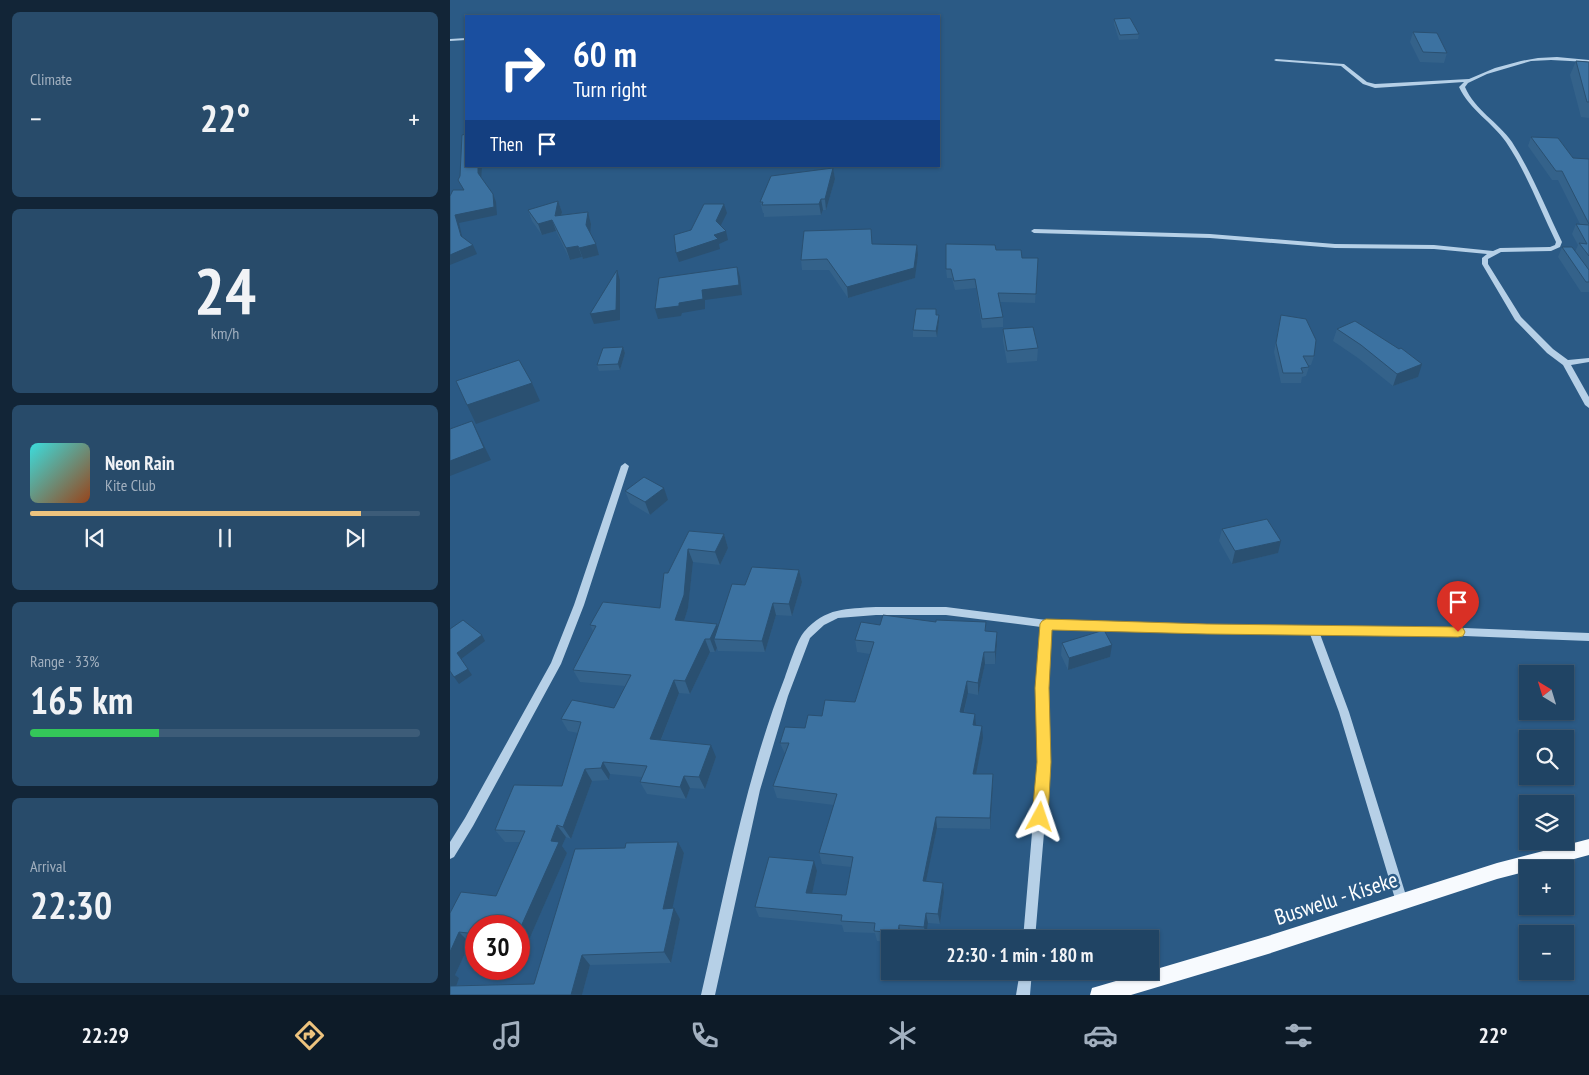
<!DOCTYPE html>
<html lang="en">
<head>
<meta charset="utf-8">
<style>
  body { margin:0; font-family:"PT Sans Narrow",sans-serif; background:#284b6a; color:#f1f3f6; height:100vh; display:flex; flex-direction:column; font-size:19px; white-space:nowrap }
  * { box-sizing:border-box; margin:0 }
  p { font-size:16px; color:#a2b0bf }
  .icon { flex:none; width:28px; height:28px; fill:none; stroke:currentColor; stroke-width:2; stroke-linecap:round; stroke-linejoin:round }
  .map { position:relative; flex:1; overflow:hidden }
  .drawer { display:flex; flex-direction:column; gap:12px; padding:12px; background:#122537; width:450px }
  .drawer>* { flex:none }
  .top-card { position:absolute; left:15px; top:15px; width:475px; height:152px; border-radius:0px; box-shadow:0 1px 4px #0004,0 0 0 1px #3d5c78; background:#1a4fa0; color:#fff; overflow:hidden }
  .needle { width:32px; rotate:322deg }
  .fabs { position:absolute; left:1069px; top:665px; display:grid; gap:10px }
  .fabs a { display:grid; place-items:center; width:55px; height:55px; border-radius:0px; background:#204464; box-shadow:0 1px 4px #0004,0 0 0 1px #3d5c78; font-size:25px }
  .speed { position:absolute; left:15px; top:915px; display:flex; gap:10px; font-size:25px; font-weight:700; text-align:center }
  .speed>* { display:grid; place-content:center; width:65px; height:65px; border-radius:50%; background:#204464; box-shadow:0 1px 4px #0004,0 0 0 1px #3d5c78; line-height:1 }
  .speed .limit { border:8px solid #d22; background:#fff; color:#111 }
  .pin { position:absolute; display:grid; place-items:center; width:42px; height:42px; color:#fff; margin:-51px -21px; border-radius:50% 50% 50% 0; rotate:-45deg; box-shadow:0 0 5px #0007 }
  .pin .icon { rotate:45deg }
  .me { position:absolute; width:55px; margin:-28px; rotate:5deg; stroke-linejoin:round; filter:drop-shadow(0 0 4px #0008) }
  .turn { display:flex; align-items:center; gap:18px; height:105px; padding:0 25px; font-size:22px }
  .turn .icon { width:65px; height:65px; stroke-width:2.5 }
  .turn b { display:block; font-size:35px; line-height:42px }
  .then { display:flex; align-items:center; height:48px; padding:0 25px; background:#0003; gap:10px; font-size:19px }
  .big { font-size:38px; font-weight:600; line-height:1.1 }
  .drawer .widget { flex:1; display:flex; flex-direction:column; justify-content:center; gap:8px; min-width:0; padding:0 18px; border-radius:8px; background:#284b6a }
  .drawer .dial { align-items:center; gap:0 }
  .dial b { font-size:65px; line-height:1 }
  .song { display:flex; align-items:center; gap:15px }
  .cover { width:60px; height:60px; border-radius:8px; background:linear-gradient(135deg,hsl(180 70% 55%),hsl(20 70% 35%)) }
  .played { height:5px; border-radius:2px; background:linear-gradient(90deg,#edc37e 85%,#3d5c78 85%) }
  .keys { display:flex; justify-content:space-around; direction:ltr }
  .heat { display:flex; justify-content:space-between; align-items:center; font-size:28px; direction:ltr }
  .charge { height:8px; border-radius:4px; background:linear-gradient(90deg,#34c759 33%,#3d5c78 0) }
  .trip { position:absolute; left:431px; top:930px; width:278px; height:50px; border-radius:0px; background:#204464; box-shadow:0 1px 4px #0004,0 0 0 1px #3d5c78; font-weight:600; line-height:50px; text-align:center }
  .tab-bar { display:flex; height:80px; justify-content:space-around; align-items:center; background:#0d1b28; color:#a2b0bf }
  .tab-bar .icon { width:35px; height:35px }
  .tab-bar .on { color:#edc37e }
  .tab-bar b { font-size:22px; color:#f1f3f6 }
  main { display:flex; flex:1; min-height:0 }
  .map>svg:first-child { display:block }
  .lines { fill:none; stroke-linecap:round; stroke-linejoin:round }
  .minor { fill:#b6d0e7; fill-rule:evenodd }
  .major { fill:#f7fafe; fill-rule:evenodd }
  .wall { fill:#34628a }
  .shaded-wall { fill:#2a5071 }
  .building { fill:#3c72a1; stroke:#2a5071 }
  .route { fill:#ffd54a; stroke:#a68a30 }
  .labels { text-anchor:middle; stroke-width:5; stroke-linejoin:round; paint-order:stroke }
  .near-street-label { font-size:22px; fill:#fff; stroke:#2b5a85 }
</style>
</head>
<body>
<main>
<section class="drawer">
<div class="widget"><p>Climate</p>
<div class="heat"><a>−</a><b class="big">22°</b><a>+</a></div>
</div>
<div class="widget dial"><b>24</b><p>km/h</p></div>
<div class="widget">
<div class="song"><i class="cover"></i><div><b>Neon Rain</b><p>Kite Club</p></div></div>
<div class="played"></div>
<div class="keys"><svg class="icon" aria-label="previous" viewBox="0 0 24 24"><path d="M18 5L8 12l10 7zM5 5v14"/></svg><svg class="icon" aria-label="pause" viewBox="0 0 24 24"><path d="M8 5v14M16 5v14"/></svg><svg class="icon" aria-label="next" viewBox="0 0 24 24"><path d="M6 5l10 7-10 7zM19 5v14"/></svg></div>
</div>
<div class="widget"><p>Range · 33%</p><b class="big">165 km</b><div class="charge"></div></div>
<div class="widget"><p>Arrival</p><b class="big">22:30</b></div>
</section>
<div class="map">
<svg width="1139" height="995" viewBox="0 0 1139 995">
  <rect width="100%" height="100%" fill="#2b5a85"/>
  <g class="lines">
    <path class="minor" d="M16 38V40L0 41V39Z
      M1107 57 1139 60V62L1101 60 1081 61 1037 74 1018 83 1015 87C1025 110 1048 122 1062 142 1082 173 1096 209 1112 242L1110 247 1101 251 1051 252 1038 259V264L1071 317 1103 349 1118 360 1139 358V362L1121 365 1139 397V408L1135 405 1113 365 1097 353 1065 320 1032 264V258L1037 254 984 249 885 248 760 238 584 233 581 231 584 229 760 234 885 244 984 245 1043 251 1050 248 1100 247 1105 245 1106 242C1090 209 1077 173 1056 142 1042 122 1020 110 1009 87L1014 82 925 88 913 84 891 66 826 61 824 60 826 59 894 64 917 82 925 84 1019 79 1045 68 1071 61 1088 58Z
      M175 463 179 466 134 605 111 664 23 826 4 857 0 859V842L15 818 101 663 124 605 171 466Z
      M426 607H496L596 620 757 625 990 627 1139 633V641L990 635 870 634 899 712 958 902 956 906 952 908 948 906 946 902 889 712 860 634 757 633 601 628 597 688 600 762 585 939H573L588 762 587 688 591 627 496 615H426L388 618 374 625 360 638 338 696 310 790 265 995H251C276 888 295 779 335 677 339 666 347 640 354 632 376 607 396 609 426 607Z
      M570 971H582L580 995H566Z"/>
    <path class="major" d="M1139 839V855L1087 869H1078V871L1047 879 818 954 681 995H640L642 988 649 986 818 936 1047 863Z"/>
  </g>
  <path class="wall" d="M664 19 689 34 688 39 669 40 664 24Z
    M963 32 997 53 994 63 970 62 960 42Z
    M1126 61 1139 62V118L1131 117 1120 75Z
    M1081 137 1123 158 1139 159V292H1131L1108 257 1112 247 1125 252 1128 245 1122 234 1126 224H1130L1108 180H1102L1078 146Z
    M383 168 385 179 376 210H373L371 215 314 217V213H313L310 202Z
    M108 201 112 212V215L138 212 141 224 140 233 149 255 133 259 132 257 120 260 106 231 92 235 82 221 78 210Z
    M423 244 468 255 465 278 398 298 379 270H352L351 260Z
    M546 250 572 258H588L585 303 550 302 553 317V327L532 328 526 288 505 290 502 278H497L496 269Z
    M487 315 489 321 487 337H463V330Z
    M829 324 864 356 861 365H858L859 367 856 376 852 377 851 383H831L824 352Z
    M553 329 588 348 587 361 557 363 553 341Z
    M887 329 968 377 943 386 908 358 883 341Z
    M173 347 175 353 170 370 149 371 147 365Z
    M175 491 218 500 200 515 180 503Z
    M772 529 828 553 782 564 769 541Z
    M239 531 274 534 278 548 270 565 243 562 238 608 234 621 267 624 268 627 295 585 349 570 352 582 342 616 326 615 315 652 268 651 267 648 265 652H260L240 694 229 693 211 740 266 757 255 789 240 788 236 799 197 794 190 782 192 777 160 774 159 780 142 781 121 839 116 837 112 846 117 853 71 958H69V926H26V943H20L5 975 9 978 6 985 84 984 175 848 228 842 234 853 222 908H224L230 919 221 963 140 965 132 995H0V913L46 896 70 842H55L45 830 112 786 128 733 118 731 111 719 164 708 175 686 130 682 123 670 143 631 140 625 210 608 218 573Z
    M486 622H536V631L547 644 545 664H535L528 695 518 693 514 713 526 726 533 738 526 774 543 785 540 829 487 828 476 881 493 883 494 893 490 924 478 923 476 937 451 935V939H440V942L427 941 425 933 394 932 392 925 309 917 305 907 367 871 362 893 396 895 401 867 372 864 369 853 384 805 327 798 323 786 335 754 330 743 355 728 372 716 405 702 420 654 407 652 405 640 430 625Z
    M612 643 660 657 618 670 611 655Z"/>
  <path class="shaded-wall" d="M28 166H32L31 181 28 173Z
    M383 168 385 179 376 210 375 199Z
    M43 194 46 202 47 215 9 223 14 245 11 236 5 215Z
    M371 199 373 210 371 215 369 204Z
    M108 201 112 212 109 227 105 216Z
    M274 204 277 213 268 231 266 221Z
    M138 212 141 224 140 236 136 225Z
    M102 220 106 231 92 235 88 224Z
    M276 231 278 240 269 244 270 249 229 262 226 253 264 235Z
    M146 244 149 255 133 259 129 248Z
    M23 245 27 254 0 265V255Z
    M467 245 468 255 465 278 398 298 397 287Z
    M128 246 132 257 120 260 116 248Z
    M287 267 290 277 292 295 255 300V309L232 313 231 316 208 319 205 309 229 303 252 290Z
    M167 270 170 280V320L144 324 140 314Z
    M489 315V321L487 337 486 331Z
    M173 347 175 353 170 370 168 364Z
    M972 364 968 377 943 386 947 374Z
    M82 383 90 401 26 424 17 405Z
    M22 421 41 460 0 476V461Z
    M214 488 218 500 200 515 195 502Z
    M274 534 278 548 270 565 265 552Z
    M831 541 828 553 782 564 785 551Z
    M238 549 243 562 238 608 230 634 225 620Z
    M349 570 352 582 342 616 339 604Z
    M323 603 326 615 315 652 312 641Z
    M267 624 271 637 264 639 267 648 265 652 260 639Z
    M547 632V644L545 664V652Z
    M32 635 35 641 11 659 7 653Z
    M255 639 260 652 240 694 235 681Z
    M662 645 660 657 618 670 619 658Z
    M534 652 535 664 528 695V683Z
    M18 669 22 675 9 684 4 677Z
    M224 680 229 693 206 752 200 739Z
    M517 681 518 693 511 724 510 712Z
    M525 714 526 726 523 725Z
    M532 726 533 738 524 785 523 774Z
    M261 745 266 757 255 789 249 777Z
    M153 762 160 774 159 780 151 768Z
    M135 769 142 781 121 839 113 827Z
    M543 774V785L540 829V818Z
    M234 776 240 788 236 799 230 787Z
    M486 817 487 828 474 891 473 881Z
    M107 825 116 837 112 846 117 853 71 958 69 956V931Z
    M228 842 234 853 220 920 213 909Z
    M364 861 367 871 360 903 356 893Z
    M493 883 494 893 490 924 488 914Z
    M224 908 230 919 221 963 214 952Z
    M476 913 478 923 476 937 474 927Z
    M449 925 451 935V939H449L448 933Z
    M9 932 20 943 5 975 9 978 3 995 0 993V952Z
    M132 955 140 965 132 995H121Z"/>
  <path class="building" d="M680 18 689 34 670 35 664 19Z
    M963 32 987 33 997 53 973 52Z
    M1126 61 1139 62V102H1137Z
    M16 134V166H28V173L43 194 44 207 5 215 11 236 23 245 0 255V196L3 190H14L8 180 10 176 12 135Z
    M1081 137 1108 138 1123 158 1139 159V224L1112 171H1106Z
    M383 168 375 199H371L369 204 312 205 313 202H310L321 176Z
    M108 201 105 216 138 212 136 225 146 244 129 248 128 246 116 248 102 220 88 224 78 210Z
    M254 204H274L266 221 276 231 264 235 268 239 226 253 224 235 241 230Z
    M1126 224 1139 225V256L1129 243 1137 244Z
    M421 229 422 244 467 245 464 268 397 287 377 259 351 260 354 231Z
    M496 244 545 245 546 250H571L572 258H588L586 294 548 293 553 317 532 319 525 279 504 281 501 269H496Z
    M1112 247H1122L1139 270V282H1136Z
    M287 267 289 285 252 290 253 299 229 303V306L205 309 209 278Z
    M167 270 166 310 140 314Z
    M466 309H486V315H489L486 331 463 330Z
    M831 315 856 319 866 340 864 356H853L859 367 851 368 853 373H833L826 343Z
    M905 321 949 349 951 348 972 364 947 374 911 345 887 329Z
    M583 327 588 348 557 351 553 329Z
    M173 347 168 364 147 365 153 348Z
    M69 360 82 383 17 405 6 381Z
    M22 421 34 448 0 461V429Z
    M194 477 214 488 195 502 175 491Z
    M817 519 831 541 785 551 772 529Z
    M239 531 274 534 265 552 238 549 234 595 225 620 267 624 260 639H255L235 681 224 680 200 739 261 745 249 777 234 776 230 787 190 782 197 766 153 762 151 768 135 769 113 827 107 825 101 841 109 842 69 931V926H26V934L9 932 0 952V913L11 892 46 896 75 831 45 830 64 785 112 786 131 722 111 719 122 700 164 708 181 675 123 670 146 626 140 625 153 602 210 608 214 573H218Z
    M302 567 349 570 339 604 323 603 312 641 264 639 282 584 295 585Z
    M433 615 486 622V620L536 622 535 631 547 632 545 652H534L528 683 517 681 510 712 525 714 523 725 532 726 523 774H543L540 818 486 817 473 881 493 883 488 914 476 913 474 927 449 925 448 933 424 931 425 923 391 921 392 915 305 907 319 857 364 861 356 893 396 895 403 857 369 853 387 794 323 786 339 743H330L335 727 355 728 358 715 372 716 375 700 405 702 424 642 405 640 411 622 430 625Z
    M13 620 32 635 7 653 18 669 4 677 0 671V629Z
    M654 630 662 645 619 658 612 643Z
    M228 842 213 909 224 908 214 952 132 955 121 995H0V986L84 984 125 849 175 848 176 843Z"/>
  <path class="route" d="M596 619 757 624 1008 627 1013 628 1015 632 1013 636 1008 637 757 634 602 630 599 688 601 762 598 817 595 822 590 824 585 822 582 817 587 762 585 688 590 624 592 621Z"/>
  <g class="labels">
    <g class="near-street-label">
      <text transform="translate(886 898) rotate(-18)" y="8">Buswelu - Kiseke</text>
    </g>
  </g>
</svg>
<div class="fabs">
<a><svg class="needle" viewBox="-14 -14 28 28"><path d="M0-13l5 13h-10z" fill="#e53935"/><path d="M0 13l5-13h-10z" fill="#a2b0bf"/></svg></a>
<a><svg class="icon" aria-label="search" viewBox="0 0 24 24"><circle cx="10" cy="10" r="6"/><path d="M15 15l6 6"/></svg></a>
<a><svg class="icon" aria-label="layers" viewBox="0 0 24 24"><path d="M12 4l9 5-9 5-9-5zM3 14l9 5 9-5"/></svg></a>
<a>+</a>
<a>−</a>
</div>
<div class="speed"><div class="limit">30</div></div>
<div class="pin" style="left:1008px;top:632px;background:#d93025"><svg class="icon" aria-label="arrive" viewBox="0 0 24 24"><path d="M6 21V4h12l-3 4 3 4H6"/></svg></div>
<svg class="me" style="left:590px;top:817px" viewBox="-20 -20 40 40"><path d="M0-17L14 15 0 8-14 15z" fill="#ffd54a" stroke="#fff" stroke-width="4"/></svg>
<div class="trip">22:30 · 1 min · 180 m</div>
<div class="top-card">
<div class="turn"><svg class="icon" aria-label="right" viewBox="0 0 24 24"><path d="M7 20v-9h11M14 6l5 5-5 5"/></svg><div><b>60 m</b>Turn right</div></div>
<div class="then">Then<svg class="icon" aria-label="arrive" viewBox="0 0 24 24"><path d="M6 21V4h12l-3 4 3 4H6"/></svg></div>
</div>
</div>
</main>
<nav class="tab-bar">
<b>22:29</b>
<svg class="icon on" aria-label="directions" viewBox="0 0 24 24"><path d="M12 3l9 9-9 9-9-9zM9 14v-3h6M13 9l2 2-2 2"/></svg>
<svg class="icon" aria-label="music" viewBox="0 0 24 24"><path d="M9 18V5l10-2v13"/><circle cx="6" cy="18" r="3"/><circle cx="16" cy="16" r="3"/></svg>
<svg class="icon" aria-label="phone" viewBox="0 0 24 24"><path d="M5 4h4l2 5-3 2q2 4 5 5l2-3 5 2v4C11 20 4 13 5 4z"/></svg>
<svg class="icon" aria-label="climate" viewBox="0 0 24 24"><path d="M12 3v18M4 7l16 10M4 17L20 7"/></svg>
<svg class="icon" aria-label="car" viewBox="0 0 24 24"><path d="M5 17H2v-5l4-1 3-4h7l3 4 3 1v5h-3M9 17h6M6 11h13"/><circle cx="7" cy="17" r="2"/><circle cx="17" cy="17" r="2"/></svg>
<svg class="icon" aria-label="filters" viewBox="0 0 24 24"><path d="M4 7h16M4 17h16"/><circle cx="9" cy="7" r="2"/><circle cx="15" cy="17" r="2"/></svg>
<b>22°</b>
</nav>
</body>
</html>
